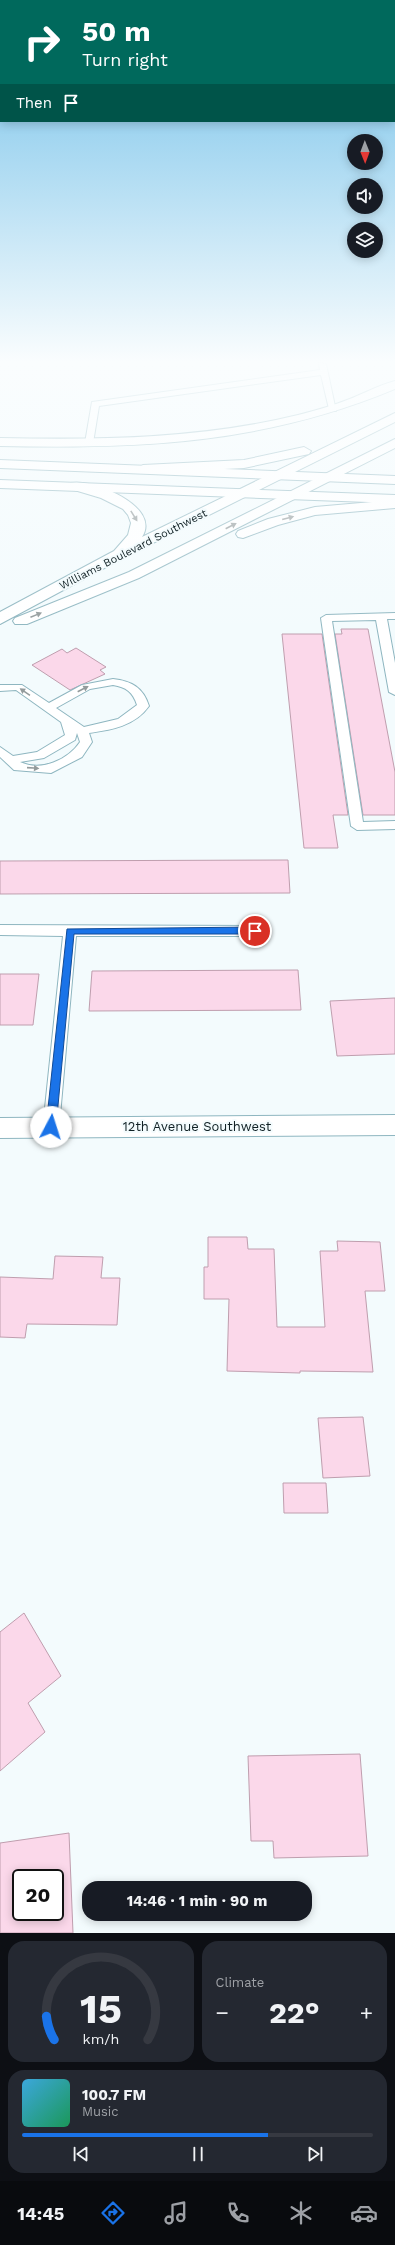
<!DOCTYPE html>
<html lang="en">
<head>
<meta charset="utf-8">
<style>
  body { margin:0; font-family:"Work Sans",sans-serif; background:#242831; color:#f1f3f6; height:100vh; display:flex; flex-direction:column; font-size:15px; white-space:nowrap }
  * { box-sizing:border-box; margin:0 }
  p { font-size:13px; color:#9ea1a6 }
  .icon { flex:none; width:22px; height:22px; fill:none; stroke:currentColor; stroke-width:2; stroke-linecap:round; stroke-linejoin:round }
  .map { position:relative; height:1933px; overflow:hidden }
  .sheet { display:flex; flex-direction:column; gap:8px; padding:8px; background:#0d0f14; flex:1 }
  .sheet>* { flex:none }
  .hud { position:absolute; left:0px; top:0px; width:395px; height:122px; box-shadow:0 2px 10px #0003; background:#00695c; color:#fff; overflow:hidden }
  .needle { width:26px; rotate:179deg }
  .tools { position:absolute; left:347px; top:134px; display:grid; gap:8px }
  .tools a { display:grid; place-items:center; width:36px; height:36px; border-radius:50%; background:#171b24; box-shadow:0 2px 10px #0003; font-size:20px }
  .speed { position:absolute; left:12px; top:1869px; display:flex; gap:8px; font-size:20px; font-weight:700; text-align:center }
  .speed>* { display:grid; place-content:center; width:52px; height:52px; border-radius:50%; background:#171b24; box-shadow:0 2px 10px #0003; line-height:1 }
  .speed .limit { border:2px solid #111; border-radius:6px; background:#fff; color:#111 }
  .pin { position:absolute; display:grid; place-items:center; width:34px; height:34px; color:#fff; margin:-17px; border:2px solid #fff; border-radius:50%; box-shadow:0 1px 4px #0007 }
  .me { position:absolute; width:44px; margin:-22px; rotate:5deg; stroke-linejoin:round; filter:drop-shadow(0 0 3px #0008) }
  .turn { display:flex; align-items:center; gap:14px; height:84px; padding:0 16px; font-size:18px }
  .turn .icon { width:52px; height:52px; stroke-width:2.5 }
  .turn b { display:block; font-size:28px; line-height:34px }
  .then { display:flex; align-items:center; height:38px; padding:0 16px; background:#0003; gap:8px; font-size:15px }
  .big { font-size:30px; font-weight:700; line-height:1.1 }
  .sheet .tile { flex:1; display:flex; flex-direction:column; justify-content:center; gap:6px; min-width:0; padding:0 14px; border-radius:16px; background:#242831 }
  .sheet .dial { align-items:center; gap:0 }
  .dial svg { height:104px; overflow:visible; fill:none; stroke:#363941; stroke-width:7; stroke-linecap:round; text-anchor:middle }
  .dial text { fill:#f1f3f6; stroke:none }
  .song { display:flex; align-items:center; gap:12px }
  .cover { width:48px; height:48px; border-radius:6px; background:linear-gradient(135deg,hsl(200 70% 55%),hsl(150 70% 35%)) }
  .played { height:4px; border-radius:2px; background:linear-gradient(90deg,#1a73e8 70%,#363941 70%) }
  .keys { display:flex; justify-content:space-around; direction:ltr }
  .heat { display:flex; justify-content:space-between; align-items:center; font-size:22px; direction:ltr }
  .sheet .tiles { flex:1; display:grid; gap:8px; grid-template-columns:1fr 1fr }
  .tile:last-child { grid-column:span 2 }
  .trip { position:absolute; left:82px; top:1881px; width:230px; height:40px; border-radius:16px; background:#171b24; box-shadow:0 2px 10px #0003; font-weight:700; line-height:40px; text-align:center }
  .tabs { display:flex; height:64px; justify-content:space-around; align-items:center; background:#090b0e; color:#9ea1a6 }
  .tabs .icon { width:28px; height:28px }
  .tabs .active { color:#1a73e8 }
  .tabs b { font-size:18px; color:#f1f3f6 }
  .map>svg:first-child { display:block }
  .building { fill:#fbd8ea; stroke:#bf9eae; fill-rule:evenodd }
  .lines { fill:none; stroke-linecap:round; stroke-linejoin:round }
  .service-casing { stroke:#8eb6c0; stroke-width:2 }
  .minor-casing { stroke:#8eb6c0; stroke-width:2 }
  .tertiary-casing { stroke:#8eb6c0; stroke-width:2 }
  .secondary-casing { stroke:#8eb6c0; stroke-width:2 }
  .primary-casing { stroke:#8eb6c0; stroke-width:2 }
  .service { fill:#fff; fill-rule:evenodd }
  .minor { fill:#fff; fill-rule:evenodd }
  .tertiary { fill:#fff; fill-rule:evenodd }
  .secondary { fill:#fff; fill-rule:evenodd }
  .primary { fill:#fff; fill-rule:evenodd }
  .oneway { fill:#939b9c }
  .route { fill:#1a73e8; stroke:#114b97 }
  .labels { text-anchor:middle; stroke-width:4; stroke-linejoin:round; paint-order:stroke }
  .far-street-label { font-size:11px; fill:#102024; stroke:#f3fbfd }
  .street-label { font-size:13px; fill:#102024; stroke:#f3fbfd }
</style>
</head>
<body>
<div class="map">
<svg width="395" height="1933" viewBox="0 0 395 1933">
  <rect width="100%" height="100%" fill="#f3fbfd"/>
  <path class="building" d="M341 629H368L395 772V815H363L335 634H342Z
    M282 634H322L348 815H333L338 848H304Z
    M76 648 106 667 100 670 105 674 70 690 32 665 62 649 67 653Z
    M288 860 290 893 0 894V861Z
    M298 970 301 1010 89 1011 92 971Z
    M0 974H39L33 1025H0Z
    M395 998V1054L337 1056 330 1001Z
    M208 1237H247L248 1249H274L277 1327H325L320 1251H338L337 1241 380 1242 385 1291H365L373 1372 300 1371V1373L227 1371 229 1299H204V1267H208Z
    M55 1256 103 1257 101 1278H120L117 1325 27 1324 25 1338 0 1337V1277L53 1279Z
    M363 1417 370 1476 323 1478 318 1418Z
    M283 1483H326L328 1513H284Z
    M24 1613 61 1676 28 1703 45 1732 0 1771V1632Z
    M360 1754 368 1856 274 1858 273 1841H251L248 1756Z
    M69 1833 73 1933H0V1843ZM21 1878H55V1912H21Z"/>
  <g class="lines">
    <defs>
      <path id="service" d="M319 363 326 364 336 411 329 409 321 375 99 406 93 443 89 446 85 443 92 402 320 370Z
        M395 613V619H387L395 663V695L389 692 376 620 332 621 363 822 395 821V829L357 830 351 826 321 618 326 615Z
        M113 679C131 681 143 687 149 706 135 726 111 730 89 733L92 742 82 757 51 773 14 770 0 757V747L13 756 37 752 65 735 61 722 16 690 0 691V685H22L49 703 82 685ZM113 685C126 687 133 692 137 705L118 719 84 727 56 708 90 689ZM77 733 80 742C68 760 41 772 20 762L44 758 75 740Z
        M0 925 255 926 260 927 262 931 260 935 255 936H76L59 1127 57 1132 51 1134 45 1132 43 1127 63 936 0 935Z"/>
      <path id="minor" d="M395 381V389C263 444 141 449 0 446V438C100 440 200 439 298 415 314 411 332 406 347 400 363 394 379 385 395 381Z"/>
      <path id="tertiary" d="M395 1115V1135L0 1138V1118Z"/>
      <path id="secondary" d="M0 460 395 476V484L0 468Z
        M0 480 395 495V503L0 488Z"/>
      <path id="primary" d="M395 413V422L123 558 0 624V612L114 551 128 535 131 523 128 515 123 509 101 498 71 489 69 486 71 483C91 478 162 506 142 537Z
        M395 439V448L139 578 27 624H15L13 621 15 618 129 572Z
        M304 447 311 451 309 454 244 468 143 473 136 469 143 465 244 460Z
        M395 500V508L315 515 278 525 243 538 238 537 236 534 238 531 268 519 315 507Z"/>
    </defs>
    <use href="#service" class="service-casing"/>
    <use href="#minor" class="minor-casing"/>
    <use href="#tertiary" class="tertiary-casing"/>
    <use href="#secondary" class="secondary-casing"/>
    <use href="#primary" class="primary-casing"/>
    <use href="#service" class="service"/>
    <use href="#minor" class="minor"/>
    <use href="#tertiary" class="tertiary"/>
    <use href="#secondary" class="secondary"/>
    <use href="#primary" class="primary"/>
  </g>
  <defs><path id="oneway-solid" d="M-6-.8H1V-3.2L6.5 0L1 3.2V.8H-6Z"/></defs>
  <g class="oneway">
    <use href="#oneway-solid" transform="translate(134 516) rotate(58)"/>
    <use href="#oneway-solid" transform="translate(288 518) rotate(-15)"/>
    <use href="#oneway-solid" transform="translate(231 526) rotate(-27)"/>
    <use href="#oneway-solid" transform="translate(36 615) rotate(-22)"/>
    <use href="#oneway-solid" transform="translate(83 689) rotate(-27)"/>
    <use href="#oneway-solid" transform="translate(25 692) rotate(-146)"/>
    <use href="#oneway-solid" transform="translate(33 768) rotate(4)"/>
  </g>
  <linearGradient id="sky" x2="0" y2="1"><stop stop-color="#6dbee8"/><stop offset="0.57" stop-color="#fafdfe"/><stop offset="1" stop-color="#fafdfe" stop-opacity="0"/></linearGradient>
  <rect width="395" height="634" fill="url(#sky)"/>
  <path class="route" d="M255 927 259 931 255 934H74L56 1127 51 1132 47 1130 46 1127 67 929Z"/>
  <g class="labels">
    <g class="far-street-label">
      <text transform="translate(133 549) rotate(-27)" y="4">Williams Boulevard Southwest</text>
    </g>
    <g class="street-label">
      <text x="197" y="1131">12th Avenue Southwest</text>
    </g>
  </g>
</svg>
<div class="tools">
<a><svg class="needle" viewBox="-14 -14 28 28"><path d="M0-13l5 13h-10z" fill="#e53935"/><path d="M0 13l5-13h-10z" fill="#9ea1a6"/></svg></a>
<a><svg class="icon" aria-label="sound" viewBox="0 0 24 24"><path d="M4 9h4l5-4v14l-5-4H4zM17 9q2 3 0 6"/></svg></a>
<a><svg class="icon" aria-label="layers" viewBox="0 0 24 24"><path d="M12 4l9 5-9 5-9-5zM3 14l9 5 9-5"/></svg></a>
</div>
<div class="speed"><div class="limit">20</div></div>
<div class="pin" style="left:255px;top:931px;background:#d93025"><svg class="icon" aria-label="arrive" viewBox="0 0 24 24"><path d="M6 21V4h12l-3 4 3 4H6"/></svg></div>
<svg class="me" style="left:51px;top:1127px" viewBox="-20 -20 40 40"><circle r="19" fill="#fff"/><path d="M0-13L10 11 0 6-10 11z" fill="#1a73e8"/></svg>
<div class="trip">14:46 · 1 min · 90 m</div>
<div class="hud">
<div class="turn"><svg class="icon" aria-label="right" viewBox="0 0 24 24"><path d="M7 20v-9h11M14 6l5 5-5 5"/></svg><div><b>50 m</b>Turn right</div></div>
<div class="then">Then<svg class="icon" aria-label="arrive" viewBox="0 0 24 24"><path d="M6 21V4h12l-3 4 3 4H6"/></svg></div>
</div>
</div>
<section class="sheet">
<div class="tiles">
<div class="tile dial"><svg viewBox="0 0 100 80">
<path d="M14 69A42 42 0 1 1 86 69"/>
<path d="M14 69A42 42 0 0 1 8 51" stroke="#1a73e8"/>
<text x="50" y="56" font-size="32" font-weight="700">15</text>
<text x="50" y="72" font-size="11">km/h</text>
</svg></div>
<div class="tile"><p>Climate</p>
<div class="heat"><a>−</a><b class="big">22°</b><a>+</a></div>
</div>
<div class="tile">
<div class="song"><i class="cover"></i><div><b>100.7 FM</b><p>Music</p></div></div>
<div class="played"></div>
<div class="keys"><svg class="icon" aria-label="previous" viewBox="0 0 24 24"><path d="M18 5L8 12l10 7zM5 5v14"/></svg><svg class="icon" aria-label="pause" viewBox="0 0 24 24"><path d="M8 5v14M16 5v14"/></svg><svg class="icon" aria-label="next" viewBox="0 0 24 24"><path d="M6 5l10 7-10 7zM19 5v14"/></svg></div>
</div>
</div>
</section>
<nav class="tabs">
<b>14:45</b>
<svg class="icon active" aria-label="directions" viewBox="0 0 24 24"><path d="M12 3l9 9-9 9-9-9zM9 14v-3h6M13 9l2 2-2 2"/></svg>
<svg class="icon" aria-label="music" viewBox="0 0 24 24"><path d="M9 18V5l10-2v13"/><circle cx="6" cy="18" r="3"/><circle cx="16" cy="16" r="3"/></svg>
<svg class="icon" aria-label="phone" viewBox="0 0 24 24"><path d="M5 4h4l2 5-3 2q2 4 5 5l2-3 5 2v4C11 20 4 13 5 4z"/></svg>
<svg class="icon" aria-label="climate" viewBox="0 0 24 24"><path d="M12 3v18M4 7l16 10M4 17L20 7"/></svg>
<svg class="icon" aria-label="car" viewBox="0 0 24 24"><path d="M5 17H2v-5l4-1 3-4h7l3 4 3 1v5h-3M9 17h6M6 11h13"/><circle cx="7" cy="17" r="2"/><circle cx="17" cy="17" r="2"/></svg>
</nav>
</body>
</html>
